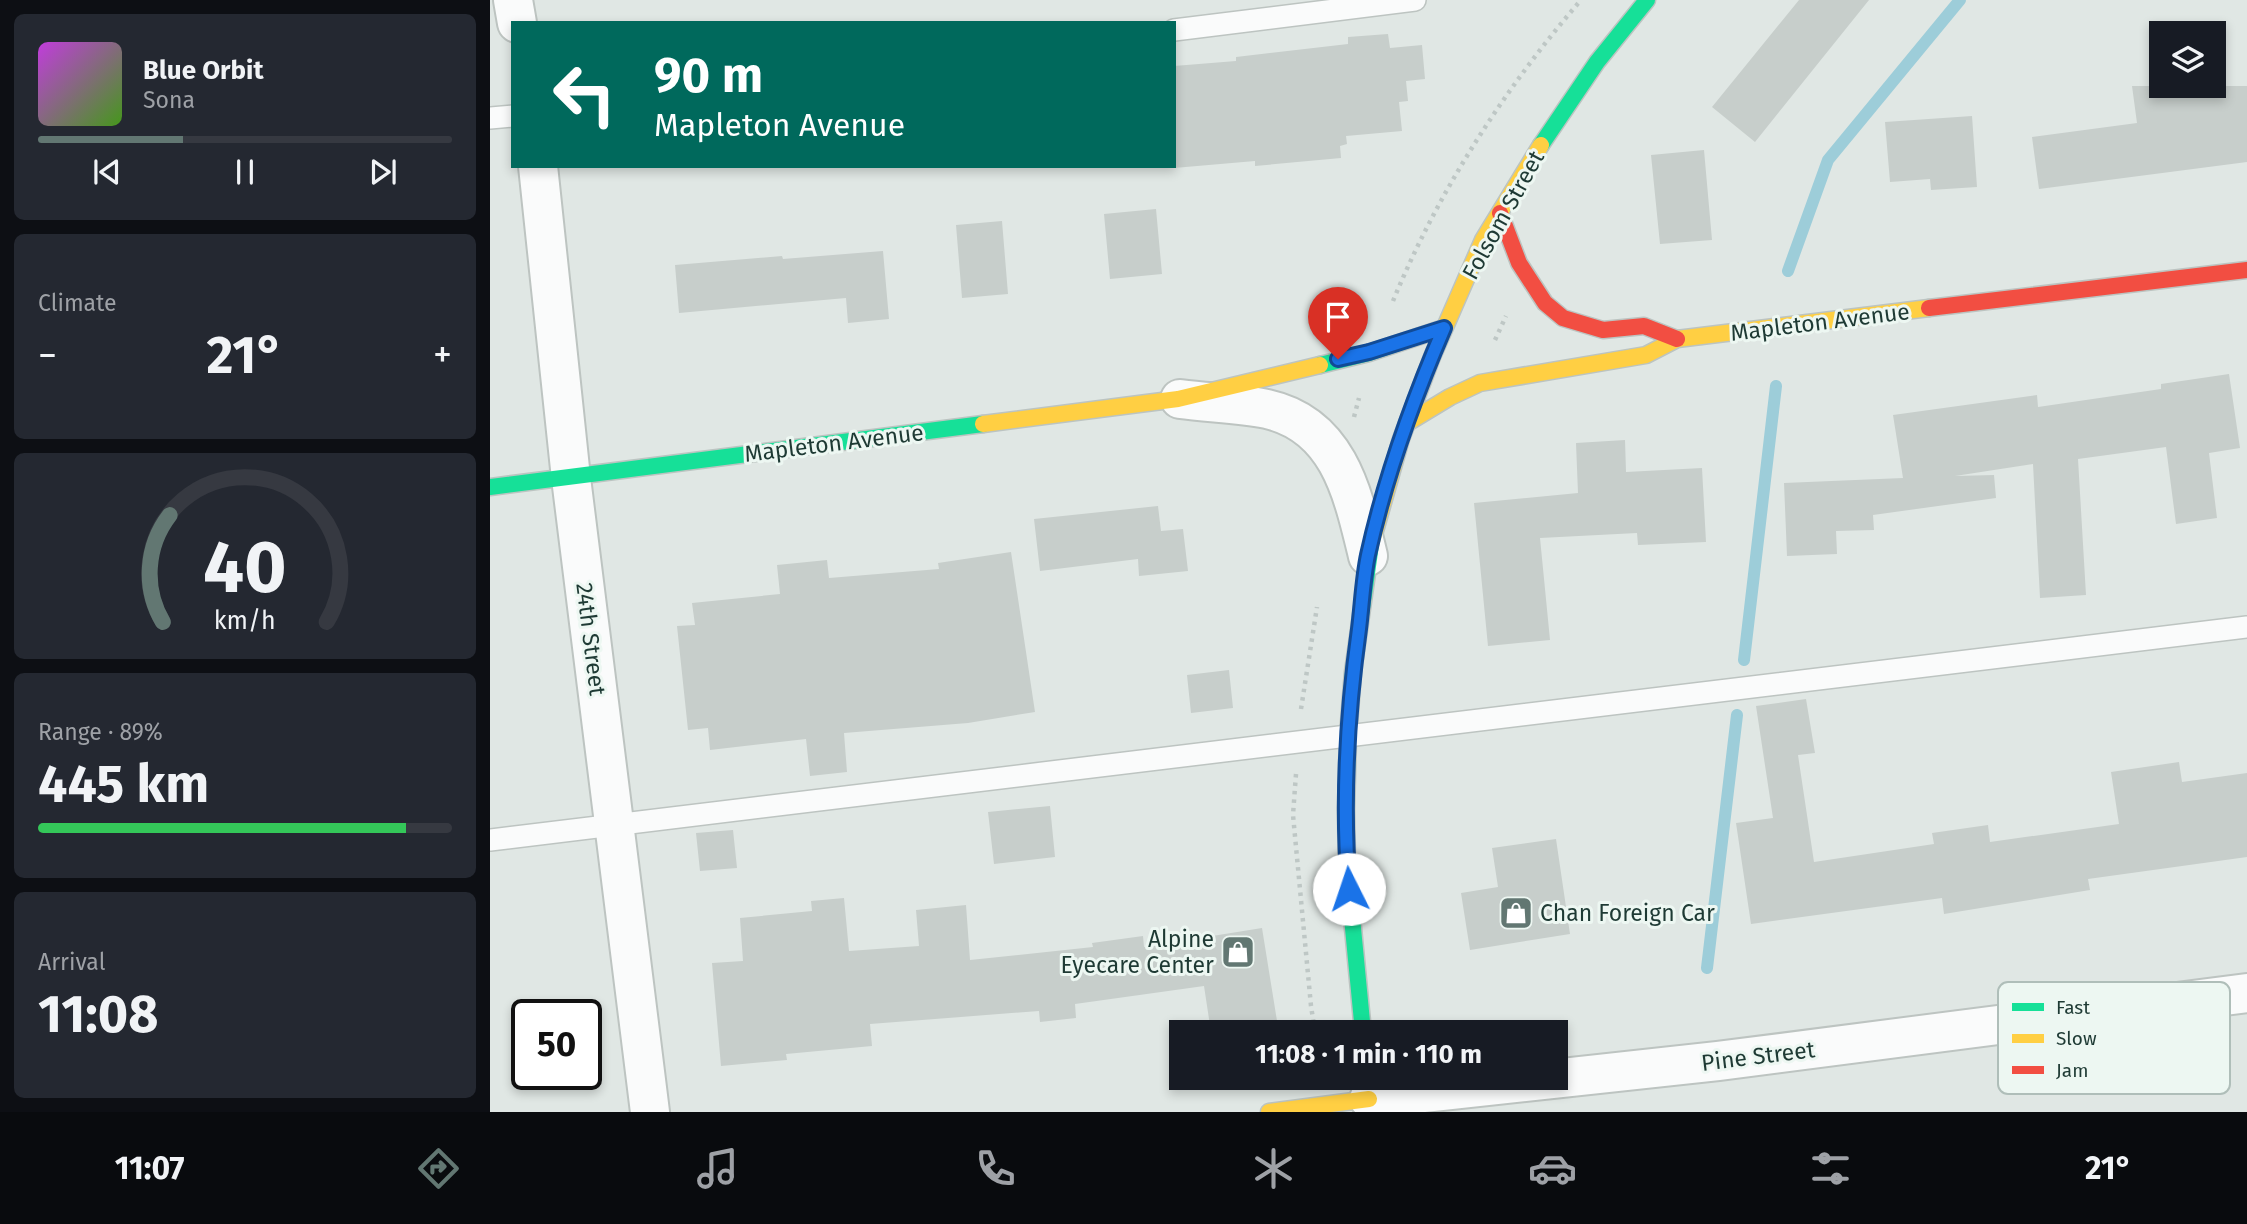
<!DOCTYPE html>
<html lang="en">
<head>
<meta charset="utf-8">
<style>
  body { margin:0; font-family:"Fira Sans",sans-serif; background:#242831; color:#f1f3f6; height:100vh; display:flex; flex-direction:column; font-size:26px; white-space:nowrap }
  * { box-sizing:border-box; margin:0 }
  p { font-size:23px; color:#9ea1a6 }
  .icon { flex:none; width:38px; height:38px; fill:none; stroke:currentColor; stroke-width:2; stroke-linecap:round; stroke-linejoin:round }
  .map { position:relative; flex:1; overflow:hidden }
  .side { display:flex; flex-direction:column; gap:14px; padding:14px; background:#0d0f14; width:490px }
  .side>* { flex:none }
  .top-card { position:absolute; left:21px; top:21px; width:665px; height:147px; border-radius:0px; box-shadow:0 4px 10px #0003; background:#00695c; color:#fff; overflow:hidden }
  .buttons { position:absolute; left:1659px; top:21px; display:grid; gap:14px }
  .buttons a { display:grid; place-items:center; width:77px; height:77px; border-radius:0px; background:#171b24; box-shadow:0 4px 10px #0003; font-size:35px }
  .speed { position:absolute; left:21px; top:999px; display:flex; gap:14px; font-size:35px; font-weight:700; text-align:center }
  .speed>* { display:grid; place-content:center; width:91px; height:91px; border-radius:50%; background:#171b24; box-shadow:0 4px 10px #0003; line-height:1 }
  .speed .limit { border:4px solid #111; border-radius:10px; background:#fff; color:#111 }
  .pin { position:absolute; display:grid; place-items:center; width:60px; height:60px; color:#fff; margin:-72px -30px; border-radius:50% 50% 50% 0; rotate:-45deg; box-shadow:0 0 7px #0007 }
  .pin .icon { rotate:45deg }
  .me { position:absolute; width:77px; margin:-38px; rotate:356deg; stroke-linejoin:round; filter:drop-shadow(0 0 5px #0008) }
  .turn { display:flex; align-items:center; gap:24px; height:147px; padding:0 28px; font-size:32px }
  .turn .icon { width:91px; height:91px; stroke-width:2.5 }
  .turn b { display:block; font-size:49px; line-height:60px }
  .big { font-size:52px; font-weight:700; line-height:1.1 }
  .side .card { flex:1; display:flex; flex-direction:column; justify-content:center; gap:10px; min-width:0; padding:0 24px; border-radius:10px; background:#242831 }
  .side .dial { align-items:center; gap:0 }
  .dial svg { height:182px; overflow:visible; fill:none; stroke:#363941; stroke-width:7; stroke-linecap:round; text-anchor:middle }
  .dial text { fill:#f1f3f6; stroke:none }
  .song { display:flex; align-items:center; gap:21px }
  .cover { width:84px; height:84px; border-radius:10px; background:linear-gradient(135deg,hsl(290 70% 55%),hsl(100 70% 35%)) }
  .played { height:7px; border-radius:4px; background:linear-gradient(90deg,#627772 35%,#363941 35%) }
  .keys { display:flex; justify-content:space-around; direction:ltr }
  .heat { display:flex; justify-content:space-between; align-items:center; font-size:38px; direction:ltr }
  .charge { height:10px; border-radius:5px; background:linear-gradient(90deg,#34c759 89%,#363941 0) }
  .trip { position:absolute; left:679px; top:1020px; width:399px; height:70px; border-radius:0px; background:#171b24; box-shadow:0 4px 10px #0003; font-weight:700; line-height:70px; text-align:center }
  .menu { display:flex; height:112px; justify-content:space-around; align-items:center; background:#090b0e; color:#9ea1a6 }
  .menu .icon { width:49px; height:49px }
  .menu .current { color:#627772 }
  .menu b { font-size:32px; color:#f1f3f6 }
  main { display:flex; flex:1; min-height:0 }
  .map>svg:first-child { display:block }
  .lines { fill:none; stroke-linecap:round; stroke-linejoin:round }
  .stream { stroke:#9dcdd9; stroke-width:12 }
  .building { fill:#c7cecb }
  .lane-casing { stroke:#bdc4c1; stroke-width:24 }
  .street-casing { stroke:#bdc4c1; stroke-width:42 }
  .fast-casing { stroke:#bcc4c1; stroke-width:19 }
  .slow-casing { stroke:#bcc4c1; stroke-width:19 }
  .jam-casing { stroke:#bcc4c1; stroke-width:19 }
  .path { stroke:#bec7c5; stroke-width:4.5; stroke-dasharray:3.5 5; stroke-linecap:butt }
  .lane { stroke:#fafbfb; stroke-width:21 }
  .street { stroke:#fafbfb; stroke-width:38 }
  .fast { stroke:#16e098; stroke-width:16 }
  .slow { stroke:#ffcf43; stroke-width:16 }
  .jam { stroke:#f24e42; stroke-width:16 }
  .route-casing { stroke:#114b97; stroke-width:18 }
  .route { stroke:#1a73e8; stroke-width:12 }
  .labels { text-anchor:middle; stroke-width:6; stroke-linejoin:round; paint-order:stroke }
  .street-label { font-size:23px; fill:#1e3a34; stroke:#edf7f2 }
  .poi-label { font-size:23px; fill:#1e3a34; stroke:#edf7f2; text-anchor:start }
  .key { fill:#edf7f2; stroke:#afbeb9; stroke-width:2 }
  .key-label { font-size:19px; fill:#1e3a34 }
</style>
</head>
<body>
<main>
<section class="side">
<div class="card">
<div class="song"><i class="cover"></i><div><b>Blue Orbit</b><p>Sona</p></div></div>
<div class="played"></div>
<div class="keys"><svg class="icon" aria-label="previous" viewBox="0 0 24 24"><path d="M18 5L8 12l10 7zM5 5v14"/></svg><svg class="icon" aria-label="pause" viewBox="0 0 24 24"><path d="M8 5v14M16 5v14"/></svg><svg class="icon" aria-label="next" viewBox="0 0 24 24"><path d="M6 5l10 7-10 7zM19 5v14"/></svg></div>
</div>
<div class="card"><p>Climate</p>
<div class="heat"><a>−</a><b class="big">21°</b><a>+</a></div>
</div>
<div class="card dial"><svg viewBox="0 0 100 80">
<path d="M14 69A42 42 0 1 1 86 69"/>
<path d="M14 69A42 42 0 0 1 17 22" stroke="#627772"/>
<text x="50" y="56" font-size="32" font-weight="700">40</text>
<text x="50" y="72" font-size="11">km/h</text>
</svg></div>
<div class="card"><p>Range · 89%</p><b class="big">445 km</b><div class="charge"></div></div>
<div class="card"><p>Arrival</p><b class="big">11:08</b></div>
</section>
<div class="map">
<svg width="1757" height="1112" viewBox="0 0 1757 1112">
  <rect width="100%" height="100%" fill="#e0e7e4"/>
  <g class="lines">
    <path class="stream" d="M1298 271 1338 160 1470 0
      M1254 660 1286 386
      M1217 968 1247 715"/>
  </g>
  <path class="building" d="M1309 0H1379L1265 142 1222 107Z
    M898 34 900 48 932 45 935 79 916 81 918 101 909 102 912 131 856 136 857 144 850 146 851 158 765 166V161L684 168V66L746 61V57L858 44V37Z
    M1642 86H1757V162L1549 189 1542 137 1647 123Z
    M1482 116 1487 187 1441 190 1440 179 1400 182 1395 122Z
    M1214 150 1222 240 1170 244 1161 155Z
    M666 209 672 274 620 279 614 214Z
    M512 221 518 294 472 298 466 225Z
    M393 251 399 319 358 323 356 298 189 313 185 265 292 256 293 259Z
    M1739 374 1750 448 1719 453 1727 518 1686 524 1676 447 1588 459 1596 595 1550 598 1543 464 1465 476 1504 475 1506 498 1383 515 1384 530 1346 531 1347 554 1297 556 1294 483 1413 478 1403 415 1547 395 1548 407 1671 389V384Z
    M1135 440 1136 472 1212 468 1216 542 1148 545 1147 533 1050 538 1060 640 998 646 984 503 1088 493 1086 443Z
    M668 506 671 531 693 529 698 571 649 576 648 559 550 571 544 519Z
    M521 552 545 712 478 723 354 733 357 772 320 776 316 739 220 750 218 728 198 730 187 626 205 625 202 603 290 594 287 565 337 560 339 578 449 569 448 563Z
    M739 670 743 708 701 713 697 675Z
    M1316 699 1325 753 1308 755 1324 862 1444 844 1442 833 1498 825 1500 842 1629 824 1621 772 1689 762 1692 782 1757 773V857L1598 879 1600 890 1454 914 1452 898 1261 924 1246 823 1283 818 1266 706Z
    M560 806 565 857 504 864 498 812Z
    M243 830 247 868 210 871 206 833Z
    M1066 839 1080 934 980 950 971 893 1008 887 1002 848Z
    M354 898 359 951 429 946 426 910 476 905 480 960 603 947 602 943 653 936 654 947 772 928 788 1027 753 1032H721L714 986 585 1004 586 1018 550 1022 549 1011 380 1024 382 1046 296 1054 297 1060 231 1066 222 963 253 961 250 918 322 911 321 901Z"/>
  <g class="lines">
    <defs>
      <path id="lane" d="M684 30 925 0
        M0 118 23 116
        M0 840 1757 627"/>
      <path id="street" d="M23 0 27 23
        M48 166 81 478 160 1112
        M690 399C719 403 749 403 777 409 849 425 863 494 878 556
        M879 1099 1228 1061 1757 993"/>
      <path id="fast" d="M1051 145 1107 62 1157 0
        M830 365 879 353 954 328
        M0 487 493 424
        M873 1032 857 866 856 810 858 736 863 672 881 545"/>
      <path id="slow" d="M917 423 960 397 990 383 1156 355 1187 339 1439 308
        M493 424 688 399 830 365
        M881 545 911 439 942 357 993 240 1051 145
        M779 1112 879 1099"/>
      <path id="jam" d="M1010 213 1029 263 1055 303 1073 318 1113 330 1154 326 1187 339
        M1439 308 1757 270"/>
    </defs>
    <use href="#lane" class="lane-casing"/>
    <use href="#street" class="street-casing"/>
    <use href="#fast" class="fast-casing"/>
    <use href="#slow" class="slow-casing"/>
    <use href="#jam" class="jam-casing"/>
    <path class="path" d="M903 301C948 192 1014 89 1091 0
      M1005 340 1016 316
      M864 417 869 398
      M811 709 827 607
      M806 774 803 815 821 1006 825 1032"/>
    <use href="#lane" class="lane"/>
    <use href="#street" class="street"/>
    <use href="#fast" class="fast"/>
    <use href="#slow" class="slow"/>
    <use href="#jam" class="jam"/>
  </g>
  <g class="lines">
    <defs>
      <path id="route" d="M848 359 879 352 954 328C923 400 895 478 878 555 873 579 872 605 869 629 857 715 852 802 859 889"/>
    </defs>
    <use href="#route" class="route-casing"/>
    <use href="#route" class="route"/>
  </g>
  <defs>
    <symbol id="shop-square" viewBox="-11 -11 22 22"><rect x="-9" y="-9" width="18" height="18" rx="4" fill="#627772" stroke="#edf7f2"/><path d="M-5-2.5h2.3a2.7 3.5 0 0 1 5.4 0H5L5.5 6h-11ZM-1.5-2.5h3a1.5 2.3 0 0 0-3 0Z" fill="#fff"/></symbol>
  </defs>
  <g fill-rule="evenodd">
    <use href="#shop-square" x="1007" y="894" width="38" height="38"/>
    <use href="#shop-square" x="729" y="933" width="38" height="38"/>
  </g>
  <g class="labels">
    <g class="street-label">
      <text transform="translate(1013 215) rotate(-61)" y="8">Folsom Street</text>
      <text transform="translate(1330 322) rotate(-7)" y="8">Mapleton Avenue</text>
      <text transform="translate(344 443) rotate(-7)" y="8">Mapleton Avenue</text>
      <text transform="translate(101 639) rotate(83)" y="8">24th Street</text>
      <text transform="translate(1268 1056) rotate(-7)" y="8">Pine Street</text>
    </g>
    <g class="poi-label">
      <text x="1050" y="921">Chan Foreign Car</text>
      <text x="724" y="947" text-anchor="end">Alpine<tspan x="724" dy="26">Eyecare Center</tspan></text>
    </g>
  </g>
  <rect x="1508" y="982" width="232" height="112" rx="10" class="key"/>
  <rect x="1522" y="1003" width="32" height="8" fill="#16e098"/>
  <rect x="1522" y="1034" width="32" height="9" fill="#ffcf43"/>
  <rect x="1522" y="1066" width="32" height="8" fill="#f24e42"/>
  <g class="key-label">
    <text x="1566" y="1014">Fast</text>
    <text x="1566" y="1045">Slow</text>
    <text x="1566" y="1077">Jam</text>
  </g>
</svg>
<div class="buttons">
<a><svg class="icon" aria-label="layers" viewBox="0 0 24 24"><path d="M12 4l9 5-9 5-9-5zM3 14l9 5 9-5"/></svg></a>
</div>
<div class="speed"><div class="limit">50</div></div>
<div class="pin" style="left:848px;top:359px;background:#d93025"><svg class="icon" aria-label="arrive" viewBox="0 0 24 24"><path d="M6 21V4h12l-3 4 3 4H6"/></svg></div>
<svg class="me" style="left:859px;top:889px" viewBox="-20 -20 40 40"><circle r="19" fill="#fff"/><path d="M0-13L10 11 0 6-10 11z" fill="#1a73e8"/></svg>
<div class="trip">11:08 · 1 min · 110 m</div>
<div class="top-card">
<div class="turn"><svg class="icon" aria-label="left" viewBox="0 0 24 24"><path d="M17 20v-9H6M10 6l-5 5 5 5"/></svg><div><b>90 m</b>Mapleton Avenue</div></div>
</div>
</div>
</main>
<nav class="menu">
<b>11:07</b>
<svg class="icon current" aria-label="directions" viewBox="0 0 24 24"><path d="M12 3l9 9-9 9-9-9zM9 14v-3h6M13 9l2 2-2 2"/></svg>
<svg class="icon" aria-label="music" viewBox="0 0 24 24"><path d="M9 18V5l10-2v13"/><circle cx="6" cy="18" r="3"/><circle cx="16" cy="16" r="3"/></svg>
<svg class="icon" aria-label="phone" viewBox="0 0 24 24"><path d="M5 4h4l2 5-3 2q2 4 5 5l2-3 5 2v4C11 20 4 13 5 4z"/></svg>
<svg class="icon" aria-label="climate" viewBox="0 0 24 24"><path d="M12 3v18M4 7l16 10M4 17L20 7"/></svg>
<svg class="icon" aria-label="car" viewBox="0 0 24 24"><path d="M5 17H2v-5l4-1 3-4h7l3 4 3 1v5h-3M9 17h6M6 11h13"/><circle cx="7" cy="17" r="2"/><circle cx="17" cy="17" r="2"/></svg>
<svg class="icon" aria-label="filters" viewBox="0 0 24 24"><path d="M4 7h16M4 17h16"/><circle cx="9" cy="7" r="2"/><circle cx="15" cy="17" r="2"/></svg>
<b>21°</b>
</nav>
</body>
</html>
